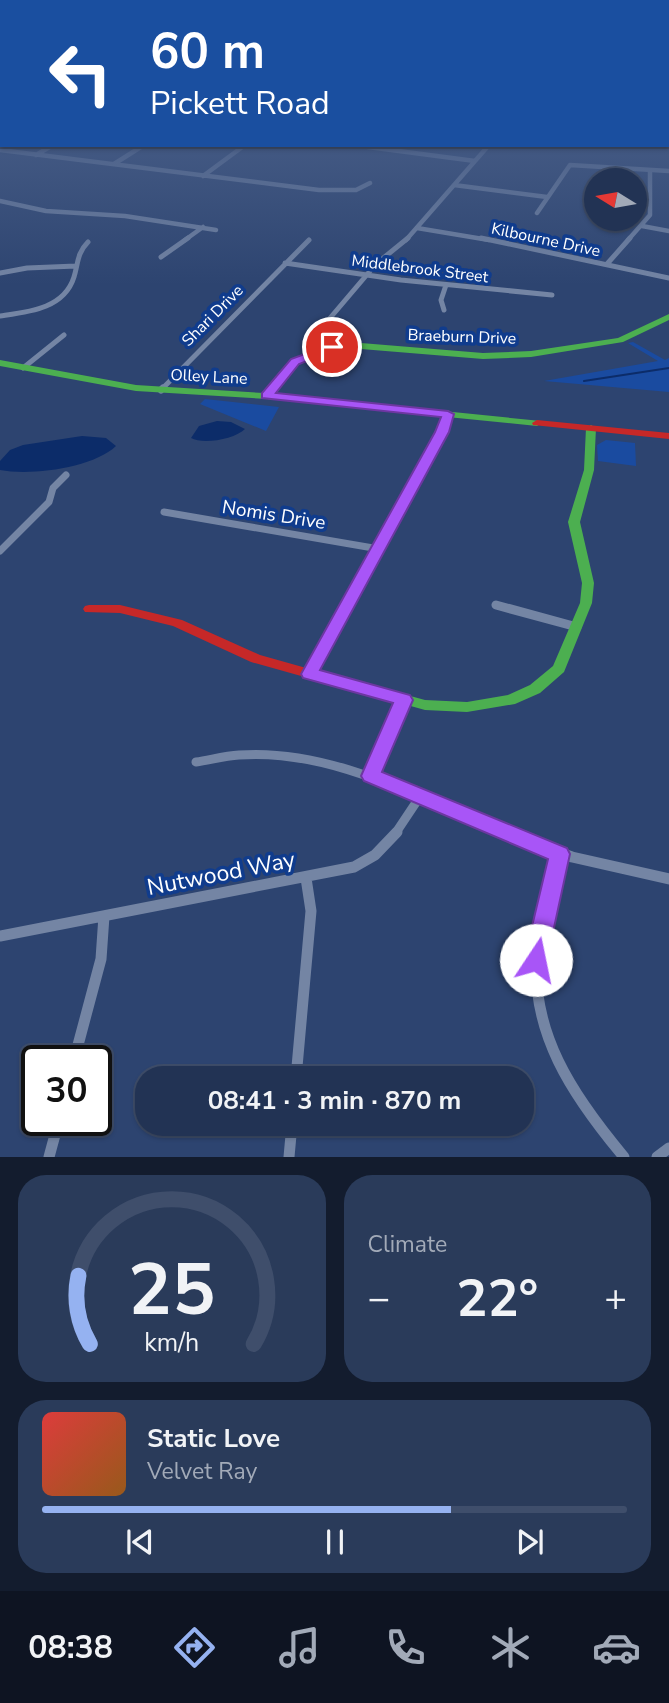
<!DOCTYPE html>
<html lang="en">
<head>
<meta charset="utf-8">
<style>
  body { margin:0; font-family:"Nunito Sans",sans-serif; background:#2a3b5a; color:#f1f3f6; height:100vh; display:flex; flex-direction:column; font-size:26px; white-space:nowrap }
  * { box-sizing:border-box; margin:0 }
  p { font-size:23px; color:#a2aab8 }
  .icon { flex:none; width:38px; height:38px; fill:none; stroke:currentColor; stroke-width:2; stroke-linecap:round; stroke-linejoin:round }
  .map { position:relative; height:1157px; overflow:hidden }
  .sheet { display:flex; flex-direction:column; gap:18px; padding:18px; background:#131c2e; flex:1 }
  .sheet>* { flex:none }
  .banner { position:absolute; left:0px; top:0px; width:670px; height:147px; box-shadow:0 2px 5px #0004,0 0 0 2px #3f4e6b; background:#1a4fa0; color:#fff; overflow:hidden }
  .needle { width:46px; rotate:281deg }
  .fabs { position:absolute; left:584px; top:168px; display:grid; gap:14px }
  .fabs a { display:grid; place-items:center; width:63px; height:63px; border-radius:50%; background:#223354; box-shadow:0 2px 5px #0004,0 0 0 2px #3f4e6b; font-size:35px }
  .speed { position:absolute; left:21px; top:1045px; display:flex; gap:14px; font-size:35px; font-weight:700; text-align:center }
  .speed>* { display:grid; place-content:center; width:91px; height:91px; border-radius:50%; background:#223354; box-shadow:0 2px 5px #0004,0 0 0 2px #3f4e6b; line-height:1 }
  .speed .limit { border:4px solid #111; border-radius:10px; background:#fff; color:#111 }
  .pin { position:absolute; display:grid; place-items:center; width:60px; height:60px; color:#fff; margin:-30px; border:4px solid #fff; border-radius:50%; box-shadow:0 2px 7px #0007 }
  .me { position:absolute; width:77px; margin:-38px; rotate:11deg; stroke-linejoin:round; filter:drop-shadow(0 0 5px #0008) }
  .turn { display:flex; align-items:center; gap:24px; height:147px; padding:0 35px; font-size:32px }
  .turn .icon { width:91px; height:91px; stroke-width:2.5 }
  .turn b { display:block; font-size:49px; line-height:60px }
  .big { font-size:52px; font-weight:700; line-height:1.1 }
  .sheet .tile { flex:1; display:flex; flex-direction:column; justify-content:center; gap:10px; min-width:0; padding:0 24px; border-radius:28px; background:#2a3b5a }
  .sheet .dial { align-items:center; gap:0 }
  .dial svg { height:182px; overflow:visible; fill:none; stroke:#3f4e6b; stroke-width:7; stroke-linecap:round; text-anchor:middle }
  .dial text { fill:#f1f3f6; stroke:none }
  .song { display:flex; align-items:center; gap:21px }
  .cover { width:84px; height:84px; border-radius:10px; background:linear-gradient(135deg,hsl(0 70% 55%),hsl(30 70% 35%)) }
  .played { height:7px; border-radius:4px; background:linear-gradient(90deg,#95b2f1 70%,#3f4e6b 70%) }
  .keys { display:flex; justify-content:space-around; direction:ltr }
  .heat { display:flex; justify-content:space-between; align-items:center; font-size:38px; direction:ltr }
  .sheet .tiles { flex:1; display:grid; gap:18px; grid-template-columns:1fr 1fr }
  .tile:last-child { grid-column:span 2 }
  .trip { position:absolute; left:135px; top:1066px; width:399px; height:70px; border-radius:28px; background:#223354; box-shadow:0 2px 5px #0004,0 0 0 2px #3f4e6b; font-weight:700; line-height:70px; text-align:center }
  .dock { display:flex; height:112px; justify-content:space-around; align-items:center; background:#0e1422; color:#a2aab8 }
  .dock .icon { width:49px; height:49px }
  .dock .selected { color:#95b2f1 }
  .dock b { font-size:32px; color:#f1f3f6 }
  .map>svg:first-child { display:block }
  .green { fill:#1a4ba0 }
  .water { fill:#0c2c69 }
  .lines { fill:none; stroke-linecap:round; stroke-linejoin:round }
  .stream { stroke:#0c2c69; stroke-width:2 }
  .street-far4 { stroke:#7485a4; stroke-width:4.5 }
  .street-far3 { stroke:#7485a4; stroke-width:5 }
  .street-far2 { stroke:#7485a4; stroke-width:7 }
  .street-far1 { stroke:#7485a4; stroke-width:9 }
  .street { stroke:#7485a4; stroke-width:11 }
  .fast { fill:#4caf50; fill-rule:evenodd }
  .jam { fill:#c62828; fill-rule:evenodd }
  .route { fill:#a855f7; stroke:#6d37a1; stroke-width:2 }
  .labels { text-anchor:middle; stroke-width:7; stroke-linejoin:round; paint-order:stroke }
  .far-street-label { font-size:16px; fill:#fff; stroke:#103c8d }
  .street-label { font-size:19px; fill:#fff; stroke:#103c8d }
  .near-street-label { font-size:23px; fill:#fff; stroke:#103c8d }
</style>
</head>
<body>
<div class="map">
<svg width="669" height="1157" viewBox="0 0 669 1157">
  <rect width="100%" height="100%" fill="#2d4470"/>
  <path class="green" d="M633 342 665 360 669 358V392L544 381 658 361 628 343Z
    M205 399 279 407 266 431 200 404Z
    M606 440 635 443 636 466 598 461 597 445Z"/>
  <path class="water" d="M217 421 231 422 245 429C235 439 203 445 191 438L199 426Z
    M82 436 106 438 116 446C93 468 31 476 0 470V461L10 450 23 445Z"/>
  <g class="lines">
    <path class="stream" d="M584 381 669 368"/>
    <path class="street-far4" d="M353 145 475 161
      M0 150 319 190H356L370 183
      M36 155 53 145
      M114 164 144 145
      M203 176 245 145
      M454 185 547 197
      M0 201 46 211 125 216 216 230
      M537 213 570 165 669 171
      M642 226 669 231
      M417 228 489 240
      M185 240 203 227
      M406 240 489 145
      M628 240 650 215V170"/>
    <path class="street-far3" d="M481 238 669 278
      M161 257 188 238
      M285 263 401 280 552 295
      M607 264 630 238
      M0 273 27 268 76 266
      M444 310 441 300 446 285
      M0 316C28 312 64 309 74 277 78 264 77 253 88 242
      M332 347 323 333 325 324 376 264 408 238
      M23 368 64 335
      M161 390 309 240"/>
    <path class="street-far2" d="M161 390 163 388
      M164 512 379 549
      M0 551 49 502 53 488 66 475
      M359 583 442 432 448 414"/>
    <path class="street-far1" d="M496 605 577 627
      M310 674 360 582
      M196 762C210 760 224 756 239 755 333 748 421 800 505 834
      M370 776 404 700
      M395 834 419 798"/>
    <path class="street" d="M501 832 572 857 669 879
      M560 854C552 885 540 917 537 949 529 1032 573 1096 624 1157
      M0 936 354 867 375 855 397 832
      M74 1060 101 959 104 916
      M296 1078 311 911 306 878
      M49 1157 59 1120
      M289 1157 292 1124
      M657 1157 669 1148"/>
    <path class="fast" d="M669 314V320L623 342 531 357 483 359 361 349 333 350 298 363 274 394 541 421 542 423 537 426 267 399 136 391 0 366V360L136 385 264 393 292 359 332 344 361 343 483 353 531 351 618 338Z
      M591 425 596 428 594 470 580 522 594 583 592 603 564 672 540 693 515 704 467 712 425 710 321 681 319 678 321 675 326 673 425 700 467 702 508 695 530 685 553 666 580 603 582 583 568 522 584 470 586 428Z"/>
    <path class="jam" d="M537 420 669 433V439L533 425 532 423Z
      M89 605H120L182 620 260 655 331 675 333 678 331 681 326 683 251 662 173 626 120 613 85 612 83 609 85 606Z"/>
  </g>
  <linearGradient id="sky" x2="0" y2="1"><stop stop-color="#19253e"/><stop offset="0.43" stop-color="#465c86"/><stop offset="1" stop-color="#465c86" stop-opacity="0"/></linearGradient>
  <rect width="669" height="285" fill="url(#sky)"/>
  <path class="route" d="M332 344 336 345V350L299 364 276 393 448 411 454 414 449 432 320 670 410 695 413 700 382 772 567 848 570 854 547 960 544 968 536 971 527 968 524 960 548 859 364 781 361 776 393 703 303 678 301 674 435 432 441 417 262 398V393L291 359Z"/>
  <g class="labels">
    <g class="far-street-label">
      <text transform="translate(546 239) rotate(12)" y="6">Kilbourne Drive</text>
      <text transform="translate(420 268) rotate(7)" y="6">Middlebrook Street</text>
      <text transform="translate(212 315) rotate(-45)" y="6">Shari Drive</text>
      <text transform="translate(462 336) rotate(2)" y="6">Braeburn Drive</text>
      <text transform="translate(209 376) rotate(3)" y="6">Olley Lane</text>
    </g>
    <g class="street-label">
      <text transform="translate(274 514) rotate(9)" y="7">Nomis Drive</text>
    </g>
    <g class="near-street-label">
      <text transform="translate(221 873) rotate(-11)" y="8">Nutwood Way</text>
    </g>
  </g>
</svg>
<div class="fabs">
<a><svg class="needle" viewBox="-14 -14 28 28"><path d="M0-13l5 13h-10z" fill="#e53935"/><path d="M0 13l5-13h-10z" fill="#a2aab8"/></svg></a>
</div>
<div class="speed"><div class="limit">30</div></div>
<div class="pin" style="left:332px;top:347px;background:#d93025"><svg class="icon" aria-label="arrive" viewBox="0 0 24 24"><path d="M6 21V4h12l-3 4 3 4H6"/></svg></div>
<svg class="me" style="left:536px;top:960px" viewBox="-20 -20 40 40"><circle r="19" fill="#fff"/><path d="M0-13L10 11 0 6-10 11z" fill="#a855f7"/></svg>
<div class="trip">08:41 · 3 min · 870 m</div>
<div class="banner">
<div class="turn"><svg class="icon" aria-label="left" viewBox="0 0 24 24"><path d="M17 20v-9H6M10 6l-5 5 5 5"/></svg><div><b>60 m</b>Pickett Road</div></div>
</div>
</div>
<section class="sheet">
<div class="tiles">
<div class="tile dial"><svg viewBox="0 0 100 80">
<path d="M14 69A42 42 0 1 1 86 69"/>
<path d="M14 69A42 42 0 0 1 9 39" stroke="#95b2f1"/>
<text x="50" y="56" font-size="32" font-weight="700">25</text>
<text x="50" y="72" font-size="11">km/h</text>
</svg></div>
<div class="tile"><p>Climate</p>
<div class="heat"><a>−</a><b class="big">22°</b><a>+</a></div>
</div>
<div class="tile">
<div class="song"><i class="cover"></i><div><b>Static Love</b><p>Velvet Ray</p></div></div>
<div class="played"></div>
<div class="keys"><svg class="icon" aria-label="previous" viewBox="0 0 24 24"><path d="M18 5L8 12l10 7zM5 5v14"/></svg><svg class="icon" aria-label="pause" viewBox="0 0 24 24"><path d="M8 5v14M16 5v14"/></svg><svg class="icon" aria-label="next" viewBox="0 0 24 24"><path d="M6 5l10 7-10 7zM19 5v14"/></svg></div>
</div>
</div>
</section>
<nav class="dock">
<b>08:38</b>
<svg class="icon selected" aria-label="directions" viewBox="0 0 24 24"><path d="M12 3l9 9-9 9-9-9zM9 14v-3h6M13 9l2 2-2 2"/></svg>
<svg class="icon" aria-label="music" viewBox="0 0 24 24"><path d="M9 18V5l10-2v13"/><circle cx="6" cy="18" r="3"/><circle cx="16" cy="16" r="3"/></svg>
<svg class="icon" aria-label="phone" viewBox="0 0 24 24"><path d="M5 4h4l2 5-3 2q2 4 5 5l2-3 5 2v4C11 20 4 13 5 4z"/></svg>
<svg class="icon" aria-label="climate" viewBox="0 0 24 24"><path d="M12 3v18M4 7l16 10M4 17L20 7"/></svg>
<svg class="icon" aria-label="car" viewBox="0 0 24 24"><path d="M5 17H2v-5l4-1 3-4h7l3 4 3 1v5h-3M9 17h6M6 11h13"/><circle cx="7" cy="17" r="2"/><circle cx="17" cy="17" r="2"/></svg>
</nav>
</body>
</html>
